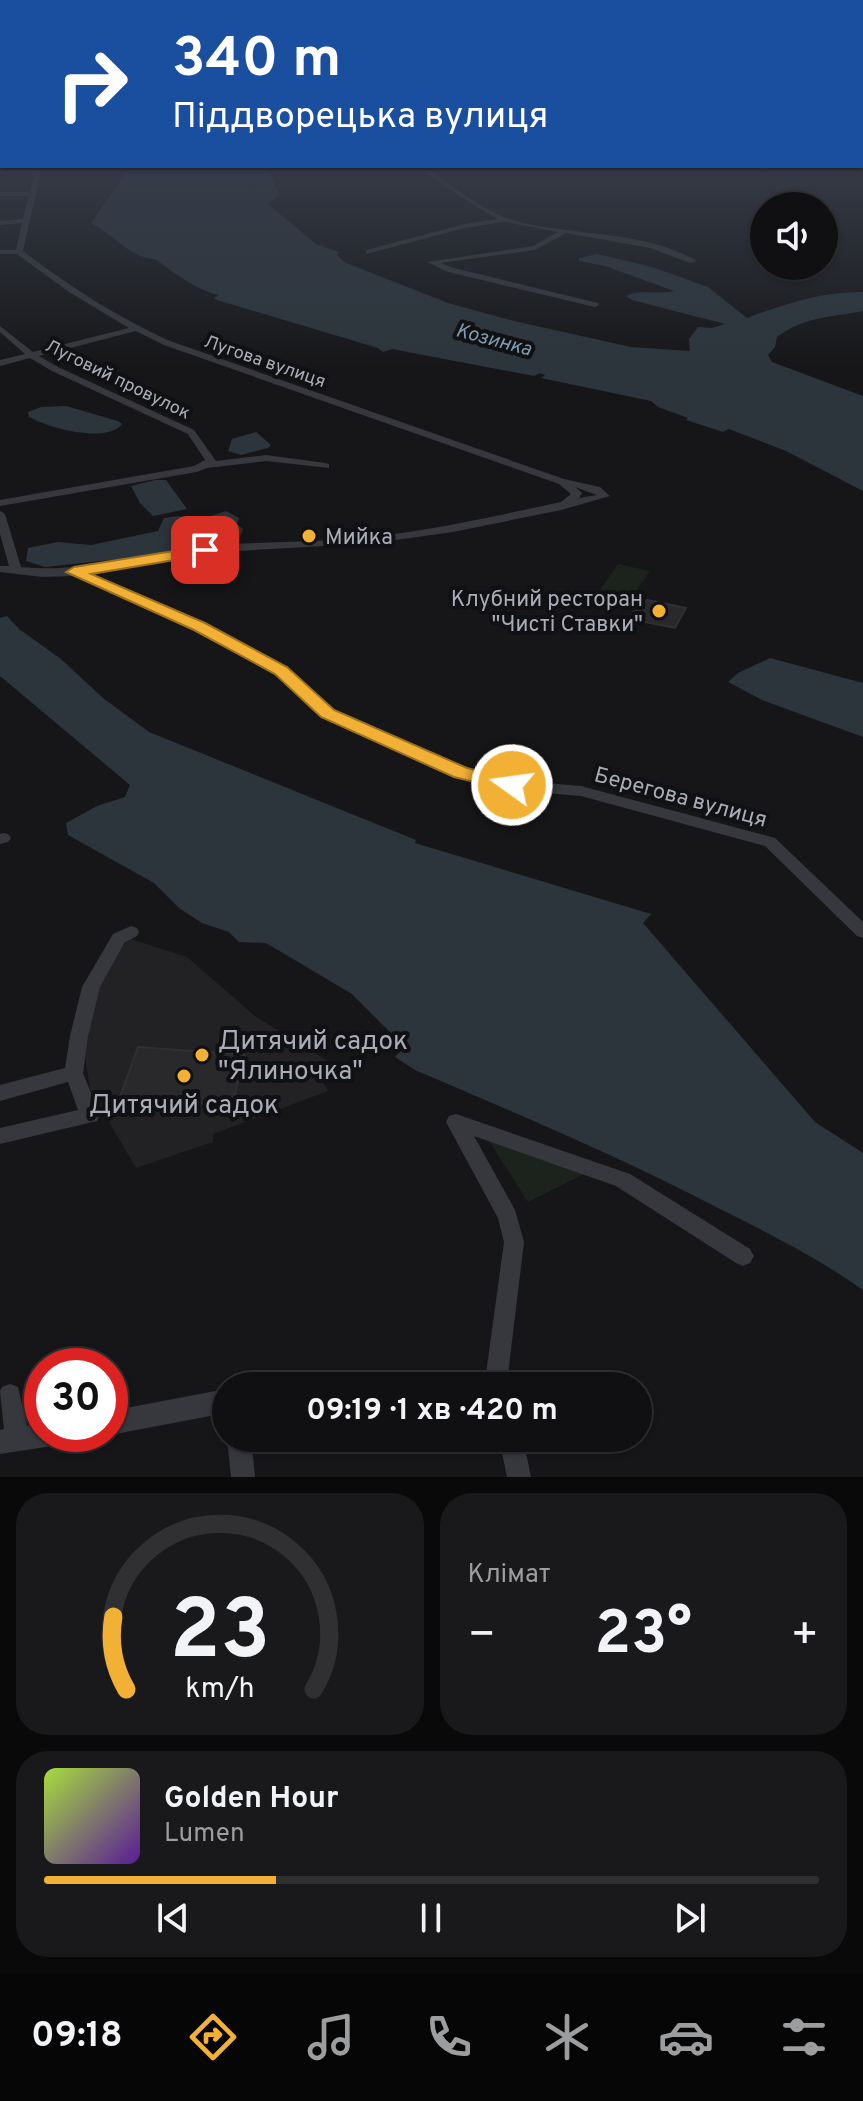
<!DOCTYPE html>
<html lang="uk">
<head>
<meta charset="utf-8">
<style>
  body { margin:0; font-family:Overpass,sans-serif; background:#19191b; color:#f1f3f6; height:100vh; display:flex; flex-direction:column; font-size:30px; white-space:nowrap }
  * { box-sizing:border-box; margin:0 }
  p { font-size:26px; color:#9c9d9f }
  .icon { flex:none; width:44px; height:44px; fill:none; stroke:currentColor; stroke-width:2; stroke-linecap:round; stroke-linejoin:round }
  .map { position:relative; height:1477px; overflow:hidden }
  .side { display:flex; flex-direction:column; gap:16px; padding:16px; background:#09090a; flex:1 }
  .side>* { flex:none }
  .guide { position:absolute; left:0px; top:0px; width:864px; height:168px; box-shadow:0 2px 6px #0004,0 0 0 2px #303032; background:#1a4fa0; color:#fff; overflow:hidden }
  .fabs { position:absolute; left:750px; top:192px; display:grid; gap:16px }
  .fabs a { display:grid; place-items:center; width:88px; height:88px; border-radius:50%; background:#101012; box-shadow:0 2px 6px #0004,0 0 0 2px #303032; font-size:40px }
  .speed { position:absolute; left:24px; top:1348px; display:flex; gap:16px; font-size:40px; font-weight:700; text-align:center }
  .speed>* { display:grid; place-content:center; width:104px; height:104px; border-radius:50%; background:#101012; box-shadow:0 2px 6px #0004,0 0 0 2px #303032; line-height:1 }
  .speed .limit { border:12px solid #d22; background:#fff; color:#111 }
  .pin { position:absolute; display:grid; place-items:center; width:68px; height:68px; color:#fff; margin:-34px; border-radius:16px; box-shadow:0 4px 12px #0006 }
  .me { position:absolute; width:88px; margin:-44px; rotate:284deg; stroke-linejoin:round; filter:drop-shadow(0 0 6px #0008) }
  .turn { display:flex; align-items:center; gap:28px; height:168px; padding:0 40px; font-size:36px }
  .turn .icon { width:104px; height:104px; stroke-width:2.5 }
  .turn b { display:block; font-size:56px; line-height:68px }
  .big { font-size:60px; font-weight:700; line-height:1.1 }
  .side .widget { flex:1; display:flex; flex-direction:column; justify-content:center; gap:12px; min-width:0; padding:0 28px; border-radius:32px; background:#19191b }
  .side .dial { align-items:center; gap:0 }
  .dial svg { height:208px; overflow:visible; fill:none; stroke:#303032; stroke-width:7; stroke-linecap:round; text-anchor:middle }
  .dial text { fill:#f1f3f6; stroke:none }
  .song { display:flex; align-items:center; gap:24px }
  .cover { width:96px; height:96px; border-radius:12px; background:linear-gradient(135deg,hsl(80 70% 55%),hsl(270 70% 35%)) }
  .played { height:8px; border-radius:4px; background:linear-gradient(90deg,#f2b134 30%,#303032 30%) }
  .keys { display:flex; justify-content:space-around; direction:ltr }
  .heat { display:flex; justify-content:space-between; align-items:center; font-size:44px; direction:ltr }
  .side .tiles { flex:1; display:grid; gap:16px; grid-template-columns:1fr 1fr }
  .widget:last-child { grid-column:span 2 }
  .trip { position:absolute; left:212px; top:1372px; width:440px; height:80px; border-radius:40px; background:#101012; box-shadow:0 2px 6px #0004,0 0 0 2px #303032; font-weight:700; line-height:80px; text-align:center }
  .tab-bar { display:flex; height:128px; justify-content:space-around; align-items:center; background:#060607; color:#9c9d9f }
  .tab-bar .icon { width:56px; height:56px }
  .tab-bar .active { color:#f2b134 }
  .tab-bar b { font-size:36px; color:#f1f3f6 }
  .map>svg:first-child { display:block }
  .built { fill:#222225 }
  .green { fill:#1c231d }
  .water { fill:#2c353c }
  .building { fill:#29292c; stroke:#303034; stroke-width:2 }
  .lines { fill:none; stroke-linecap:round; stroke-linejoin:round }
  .street { fill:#37383d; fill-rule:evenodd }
  .route { fill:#f2b134; stroke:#9d7322; stroke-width:2 }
  .poi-dot { fill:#f2b134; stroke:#111113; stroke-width:3 }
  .labels { text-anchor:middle; stroke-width:8; stroke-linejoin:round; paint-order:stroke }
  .far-street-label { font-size:18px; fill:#a8adb8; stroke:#111113 }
  .far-water-label { font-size:20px; font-style:italic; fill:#7f9bb3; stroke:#111113 }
  .poi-label { font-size:22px; fill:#a8adb8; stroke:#111113; text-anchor:start }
  .street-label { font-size:22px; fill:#a8adb8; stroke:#111113 }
  .near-poi-label { font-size:26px; fill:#a8adb8; stroke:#111113; text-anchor:start }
</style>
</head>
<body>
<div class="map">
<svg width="863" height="1477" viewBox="0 0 863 1477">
  <rect width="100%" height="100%" fill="#161618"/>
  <path class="built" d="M128 938 187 957 255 1016 336 1066 321 1079 328 1091 213 1134V1142L136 1168 90 1089 83 1045 95 993Z"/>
  <path class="green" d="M618 564 650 571 632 597 600 590Z
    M486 1136 588 1172 528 1202Z"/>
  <path class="water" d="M130 166H266L280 195 268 204 316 244 339 252 337 255 344 262 448 303 514 321 631 347 690 351 689 339 698 327 712 328 725 324 632 300 626 296C641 288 657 295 674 291L605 266 579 261V258L597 254 652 267 708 287 747 318C785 304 823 291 863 292V311C832 317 803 317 777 337L775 347 768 355 772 362 863 396V491L786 451 729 429 723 432 686 420 688 418 658 407 651 401 541 378 545 375 540 373 534 376 392 349 383 352 378 348 217 300 214 298 219 295C197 291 169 269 155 259 130 258 113 234 91 223Z
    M66 406 118 421 122 424C107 444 49 428 29 417L28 412 41 407Z
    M256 432 271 445 268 448 241 455 228 451 232 439Z
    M155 480H166L187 509 153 516 140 503 131 486Z
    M226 511 239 518 237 524 243 529 240 537 157 555 45 567 26 561 28 548 58 542 91 545 158 531 164 518 179 516 195 521Z
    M7 616 19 629 61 659 103 698 149 732 416 840 415 843 651 914 643 923 815 1122 863 1153V1290C818 1258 770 1234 720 1209 620 1157 518 1114 415 1070L395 1057 404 1046 352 994 266 943 239 942 229 932 202 923 179 908 154 883 68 835 66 823 97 806 125 797 130 785 0 676V618Z
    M770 658 863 683V737L762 700 728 682 738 673Z"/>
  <path class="building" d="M647 600 686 608 675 628 635 620 638 616 632 614 639 602 645 603Z
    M138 1047 245 1055 232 1106 120 1097Z"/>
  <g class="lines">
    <path class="street" d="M36 166H42L23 251C69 286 117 317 170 341L564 479 600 487 610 496 561 510 453 532 374 543 205 553 87 573 203 623 286 668 332 711 466 770 512 780 581 786 775 838 863 922V938L857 936 765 846 581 796 512 790 456 776 322 717 276 674 195 629 72 576 42 577 0 572V566H9L0 534V511L5 514 21 567C84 574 144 552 207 546 263 541 320 543 377 536 439 529 500 515 561 502L571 494 559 484 164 345 136 331 39 356 58 367 194 430 216 461 266 455 325 463 329 464V468L266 461 207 468 197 472 0 506V500L194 466 205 460 188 434 52 371 30 358 0 366V360L25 354 0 332V326L33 352 129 328 69 292 17 254H0V250H16L22 223 0 225V221L23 219 29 196H0V192H30L34 173H0V169H35ZM575 487 597 495 579 498 582 493Z
      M417 166H424C446 182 484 211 509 219 568 237 643 229 697 261L690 263 650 248 566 233 535 250 440 263 454 268 598 303 599 305 595 307 448 272 427 262 533 246 558 232 505 222 465 228 366 254V250L465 224 498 219 459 196Z
      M3 833 8 834 11 838 8 842 0 844V834Z
      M131 926 137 928 139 932 137 936 125 942 100 987 88 1036 83 1073 100 1115 97 1121 0 1144V1128L78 1110 68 1082 0 1101V1085L65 1068 70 1036 82 987 113 934Z
      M456 1114 630 1174 750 1249 754 1256 750 1263 743 1266 736 1263 616 1186 474 1136 515 1210 524 1242 508 1374 511 1386H489L486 1374 504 1242 498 1218 446 1122 449 1116Z
      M10 1384 18 1387 27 1426 42 1424V1434H64L60 1442 52 1446 0 1454V1430L4 1429 0 1391 2 1387Z
      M226 1389V1413L110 1435 108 1434H110V1411Z
      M227 1438H251L255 1477H231Z
      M499 1438H523L531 1477H507Z"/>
  </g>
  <linearGradient id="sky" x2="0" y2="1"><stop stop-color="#0c0c0d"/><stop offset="0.44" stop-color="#363c48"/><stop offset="1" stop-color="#363c48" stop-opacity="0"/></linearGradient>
  <rect width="863" height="368" fill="url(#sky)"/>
  <path class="route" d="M205 546 213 550 210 554 91 574 205 623 287 667 334 710 467 768 519 781 522 785 519 789 512 791 454 777 321 717 275 674 194 630 66 572 74 567Z"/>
  <g class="poi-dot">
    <circle cx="309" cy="536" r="8"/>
    <circle cx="659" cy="611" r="8"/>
    <circle cx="202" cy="1055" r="8"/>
    <circle cx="184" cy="1076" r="8"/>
  </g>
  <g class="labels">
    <g class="far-street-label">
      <text transform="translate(265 361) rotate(19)" y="6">Лугова вулиця</text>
      <text transform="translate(118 379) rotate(26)" y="6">Луговий провулок</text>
    </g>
    <g class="far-water-label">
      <text transform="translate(494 339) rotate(15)" y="7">Козинка</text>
    </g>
    <g class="poi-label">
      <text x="325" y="544">Мийка</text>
      <text x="643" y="606" text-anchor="end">Клубний ресторан<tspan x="643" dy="25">"Чисті Ставки"</tspan></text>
    </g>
    <g class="street-label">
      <text transform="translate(681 796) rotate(15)" y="8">Берегова вулиця</text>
    </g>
    <g class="near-poi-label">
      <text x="218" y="1049">Дитячий садок<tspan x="218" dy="30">"Ялиночка"</tspan></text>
      <text x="184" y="1113" text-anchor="middle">Дитячий садок</text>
    </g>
  </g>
</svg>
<div class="fabs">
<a><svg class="icon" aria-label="sound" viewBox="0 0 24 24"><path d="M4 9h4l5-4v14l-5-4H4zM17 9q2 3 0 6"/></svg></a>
</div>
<div class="speed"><div class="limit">30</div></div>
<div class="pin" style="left:205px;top:550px;background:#d93025"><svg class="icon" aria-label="arrive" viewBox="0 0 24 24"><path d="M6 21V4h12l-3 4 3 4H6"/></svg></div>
<svg class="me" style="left:512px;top:785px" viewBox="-20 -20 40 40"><circle r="17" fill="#f2b134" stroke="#fff" stroke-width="3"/><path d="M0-11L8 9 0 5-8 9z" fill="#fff"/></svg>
<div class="trip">09:19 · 1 хв · 420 m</div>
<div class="guide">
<div class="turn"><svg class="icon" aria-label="right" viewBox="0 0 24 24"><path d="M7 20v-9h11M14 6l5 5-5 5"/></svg><div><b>340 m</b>Піддворецька вулиця</div></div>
</div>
</div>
<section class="side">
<div class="tiles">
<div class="widget dial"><svg viewBox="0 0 100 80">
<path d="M14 69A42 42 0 1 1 86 69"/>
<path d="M14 69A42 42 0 0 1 9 41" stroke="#f2b134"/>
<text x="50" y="56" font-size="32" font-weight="700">23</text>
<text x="50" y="72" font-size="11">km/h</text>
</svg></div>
<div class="widget"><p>Клімат</p>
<div class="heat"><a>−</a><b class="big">23°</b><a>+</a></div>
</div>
<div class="widget">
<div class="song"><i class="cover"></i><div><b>Golden Hour</b><p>Lumen</p></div></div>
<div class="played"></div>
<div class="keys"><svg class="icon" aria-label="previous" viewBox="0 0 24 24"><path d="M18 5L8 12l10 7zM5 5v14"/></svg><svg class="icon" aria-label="pause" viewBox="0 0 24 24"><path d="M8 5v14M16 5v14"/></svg><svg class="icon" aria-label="next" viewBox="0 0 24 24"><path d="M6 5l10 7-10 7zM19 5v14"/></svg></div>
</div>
</div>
</section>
<nav class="tab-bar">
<b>09:18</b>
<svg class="icon active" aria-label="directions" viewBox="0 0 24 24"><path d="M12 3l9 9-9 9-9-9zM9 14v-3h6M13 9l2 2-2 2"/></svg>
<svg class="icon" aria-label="music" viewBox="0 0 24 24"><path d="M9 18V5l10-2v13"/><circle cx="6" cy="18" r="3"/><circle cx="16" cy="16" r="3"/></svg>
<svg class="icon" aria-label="phone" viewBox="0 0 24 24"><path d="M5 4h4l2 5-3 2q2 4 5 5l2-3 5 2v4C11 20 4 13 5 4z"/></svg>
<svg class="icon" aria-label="climate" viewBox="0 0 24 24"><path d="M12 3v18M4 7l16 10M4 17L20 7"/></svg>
<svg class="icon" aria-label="car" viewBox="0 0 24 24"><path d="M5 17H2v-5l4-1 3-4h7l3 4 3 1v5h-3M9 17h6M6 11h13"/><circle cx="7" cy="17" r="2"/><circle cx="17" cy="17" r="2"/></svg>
<svg class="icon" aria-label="filters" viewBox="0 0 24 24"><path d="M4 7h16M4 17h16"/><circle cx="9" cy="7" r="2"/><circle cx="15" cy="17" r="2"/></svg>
</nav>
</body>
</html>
